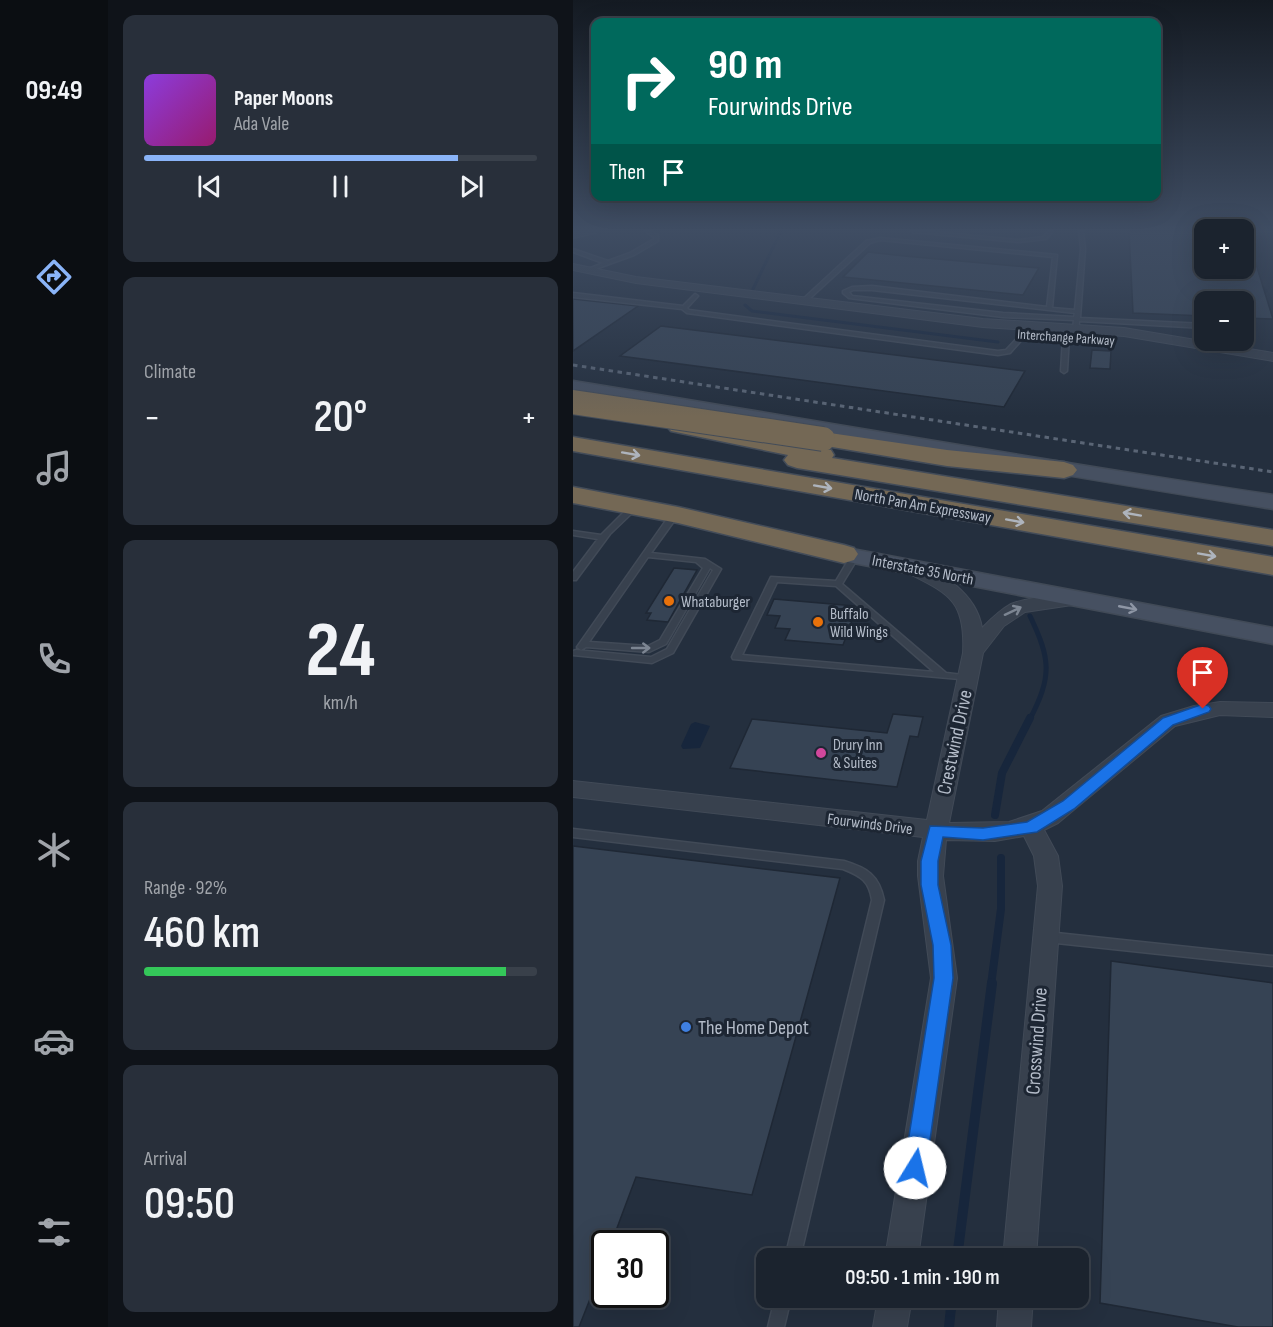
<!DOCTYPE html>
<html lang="en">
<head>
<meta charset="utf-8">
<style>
  body { margin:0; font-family:"Sofia Sans Condensed",sans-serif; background:#282f3a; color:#f1f3f6; height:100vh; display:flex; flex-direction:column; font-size:22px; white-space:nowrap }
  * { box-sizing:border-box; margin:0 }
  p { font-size:20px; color:#a0a4aa }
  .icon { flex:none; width:33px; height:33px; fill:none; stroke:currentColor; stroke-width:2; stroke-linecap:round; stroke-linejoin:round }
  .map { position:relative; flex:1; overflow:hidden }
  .panel { display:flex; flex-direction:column; gap:15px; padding:15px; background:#0f1319; width:465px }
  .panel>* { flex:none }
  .banner { position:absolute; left:18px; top:18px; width:570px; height:183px; border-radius:12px; box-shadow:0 6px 24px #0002,0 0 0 2px #39404a; background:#00695c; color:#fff; overflow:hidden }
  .buttons { position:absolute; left:621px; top:219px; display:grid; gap:12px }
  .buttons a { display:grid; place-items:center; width:60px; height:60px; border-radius:12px; background:#1b232e; box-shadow:0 6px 24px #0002,0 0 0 2px #39404a; font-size:30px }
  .speed { position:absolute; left:18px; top:1230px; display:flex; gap:12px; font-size:30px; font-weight:700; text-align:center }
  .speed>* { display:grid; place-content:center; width:78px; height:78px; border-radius:50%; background:#1b232e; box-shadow:0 6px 24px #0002,0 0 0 2px #39404a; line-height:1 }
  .speed .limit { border:3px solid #111; border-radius:9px; background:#fff; color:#111 }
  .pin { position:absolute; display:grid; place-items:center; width:51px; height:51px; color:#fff; margin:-62px -26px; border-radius:50% 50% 50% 0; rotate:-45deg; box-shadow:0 0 6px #0007 }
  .pin .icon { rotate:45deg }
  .me { position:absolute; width:66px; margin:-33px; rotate:9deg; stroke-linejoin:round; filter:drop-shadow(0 0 4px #0008) }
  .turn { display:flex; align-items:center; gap:21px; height:126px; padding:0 18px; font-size:27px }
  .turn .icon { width:78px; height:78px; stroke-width:2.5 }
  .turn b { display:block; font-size:42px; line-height:51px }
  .then { display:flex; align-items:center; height:57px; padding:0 18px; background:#0003; gap:12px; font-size:22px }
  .big { font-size:45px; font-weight:600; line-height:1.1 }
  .panel .card { flex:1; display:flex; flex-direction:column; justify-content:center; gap:9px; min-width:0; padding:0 21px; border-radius:12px; background:#282f3a }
  .panel .dial { align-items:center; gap:0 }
  .dial b { font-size:78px; line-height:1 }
  .song { display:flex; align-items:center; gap:18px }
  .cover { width:72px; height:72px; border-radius:9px; background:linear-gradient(135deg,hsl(270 70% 55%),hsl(320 70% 35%)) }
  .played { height:6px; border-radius:3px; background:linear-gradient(90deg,#8ab4f8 80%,#39404a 80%) }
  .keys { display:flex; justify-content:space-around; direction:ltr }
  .heat { display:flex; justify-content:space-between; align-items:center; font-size:33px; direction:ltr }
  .charge { height:9px; border-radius:4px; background:linear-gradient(90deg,#34c759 92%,#39404a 0) }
  .trip { position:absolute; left:183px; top:1248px; width:333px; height:60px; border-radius:12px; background:#1b232e; box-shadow:0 6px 24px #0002,0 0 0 2px #39404a; font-weight:600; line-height:60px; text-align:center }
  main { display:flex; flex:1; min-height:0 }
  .menu { display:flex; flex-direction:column; width:108px; justify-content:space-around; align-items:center; background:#0b0e12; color:#a0a4aa }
  .menu .icon { width:42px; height:42px }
  .menu .selected { color:#8ab4f8 }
  .menu b { font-size:27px; color:#f1f3f6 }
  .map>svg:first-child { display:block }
  .water { fill:#17263c }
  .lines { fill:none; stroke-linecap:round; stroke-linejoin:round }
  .stream-far3 { stroke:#17263c; stroke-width:3 }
  .stream-far2 { stroke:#17263c; stroke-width:5 }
  .stream-far1 { stroke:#17263c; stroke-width:8 }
  .stream { stroke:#17263c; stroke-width:10 }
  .building { fill:#364354; stroke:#1f2835; stroke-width:1.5 }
  .lane-casing { stroke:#414a57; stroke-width:3 }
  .street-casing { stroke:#414a57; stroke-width:2 }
  .secondary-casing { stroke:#414a57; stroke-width:3 }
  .highway-casing { stroke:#434c59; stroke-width:3 }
  .lane { fill:#38414e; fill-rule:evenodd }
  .street { fill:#38414e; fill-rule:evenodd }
  .secondary { fill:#465061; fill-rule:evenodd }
  .highway { fill:#746855; fill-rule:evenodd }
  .rail { stroke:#5a6575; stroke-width:3; stroke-dasharray:4.5 4.5; stroke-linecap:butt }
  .highway-bridge-casing { stroke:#434c59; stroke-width:26; stroke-linecap:butt }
  .highway-bridge { stroke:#746855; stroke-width:24 }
  .oneway { stroke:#aeb4bd }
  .oneway2 { stroke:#8e96a5 }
  .oneway3 { stroke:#7c8592 }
  .route { fill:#1a73e8; stroke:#114b97; stroke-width:1.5 }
  .food-dot { fill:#e8710a; stroke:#1d2633; stroke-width:2 }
  .hotel-dot { fill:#d1479c; stroke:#1d2633; stroke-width:2 }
  .shop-dot { fill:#3f7fe0; stroke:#1d2633; stroke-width:2 }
  .labels { text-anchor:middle; stroke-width:6; stroke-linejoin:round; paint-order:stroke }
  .far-street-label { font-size:14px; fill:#b4bcc9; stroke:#1d2633 }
  .street-label { font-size:16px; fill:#b4bcc9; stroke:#1d2633 }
  .poi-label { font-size:16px; fill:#b4bcc9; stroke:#1d2633; text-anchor:start }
  .near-street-label { font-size:20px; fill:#b4bcc9; stroke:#1d2633 }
  .near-poi-label { font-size:20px; fill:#b4bcc9; stroke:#1d2633; text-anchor:start }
</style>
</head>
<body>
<main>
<nav class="menu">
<b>09:49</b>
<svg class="icon selected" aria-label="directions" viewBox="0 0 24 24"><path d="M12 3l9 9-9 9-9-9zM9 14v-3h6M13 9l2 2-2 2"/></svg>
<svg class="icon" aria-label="music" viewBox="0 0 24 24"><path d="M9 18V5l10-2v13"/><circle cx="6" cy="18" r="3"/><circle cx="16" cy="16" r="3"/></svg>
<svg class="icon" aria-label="phone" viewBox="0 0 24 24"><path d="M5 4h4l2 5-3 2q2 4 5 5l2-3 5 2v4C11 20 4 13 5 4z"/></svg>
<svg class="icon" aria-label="climate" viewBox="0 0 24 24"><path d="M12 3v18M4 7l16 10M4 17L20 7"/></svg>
<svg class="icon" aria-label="car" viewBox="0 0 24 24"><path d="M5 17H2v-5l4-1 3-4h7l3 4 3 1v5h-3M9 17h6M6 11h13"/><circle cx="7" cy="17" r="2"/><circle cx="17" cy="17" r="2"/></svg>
<svg class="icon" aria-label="filters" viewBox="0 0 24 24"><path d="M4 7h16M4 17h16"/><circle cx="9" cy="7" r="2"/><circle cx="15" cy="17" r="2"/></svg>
</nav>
<section class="panel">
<div class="card">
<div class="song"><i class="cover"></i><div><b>Paper Moons</b><p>Ada Vale</p></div></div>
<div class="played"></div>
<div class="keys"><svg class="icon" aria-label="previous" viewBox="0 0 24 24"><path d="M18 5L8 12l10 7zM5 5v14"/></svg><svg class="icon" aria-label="pause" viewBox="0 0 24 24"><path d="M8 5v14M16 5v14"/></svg><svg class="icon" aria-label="next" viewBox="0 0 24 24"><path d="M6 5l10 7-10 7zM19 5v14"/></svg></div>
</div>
<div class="card"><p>Climate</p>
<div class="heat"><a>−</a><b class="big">20°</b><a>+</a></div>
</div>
<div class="card dial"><b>24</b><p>km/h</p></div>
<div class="card"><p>Range · 92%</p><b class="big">460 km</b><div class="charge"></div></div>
<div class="card"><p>Arrival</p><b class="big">09:50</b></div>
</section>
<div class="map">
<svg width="700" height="1327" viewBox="0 0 700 1327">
  <rect width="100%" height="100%" fill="#242f3e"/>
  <path class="water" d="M122 722 137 726 127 748 110 749 108 746 118 724Z"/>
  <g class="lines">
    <path class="stream-far3" d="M180 289 208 231
      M172 305 179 311 425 342"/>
    <path class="stream-far2" d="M457 719C479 676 478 660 457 616"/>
    <path class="stream-far1" d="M422 815 429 773 457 718
      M418 985 428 909V858"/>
    <path class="stream" d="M384 1258 419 983
      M376 1327 379 1298"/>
  </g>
  <path class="building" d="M556 231H632V268H670V235H674L700 319 670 318V302H632V316L560 313Z
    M295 252 331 256 466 268 450 295 270 277Z
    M0 299 65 306 0 351Z
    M88 326 452 371 431 407 47 356Z
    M519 350 538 351 537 369 517 368Z
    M101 568 124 570 95 622 74 620 78 613H73Z
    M201 599 282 606 284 607 270 645 212 640 217 629 202 628 207 616 194 615Z
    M320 714 350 717 345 737 337 736 324 787 157 768 179 719 314 733Z
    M0 846 267 878 179 1195 63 1177 38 1244H32V1261L6 1327H0Z
    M538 961 700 983V1327H665L527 1303Z"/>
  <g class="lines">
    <defs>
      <path id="lane" d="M72 231H77L85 235V241L61 255 17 271 13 270 30 263 0 252V249L35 261 57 253 81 239V237Z
        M337 231H352L446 240 470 237 476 231H480L473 239 446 242 339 232Z
        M506 231H510L512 249 507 318 632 324V328L506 321 505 338 502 340 499 338 501 320 430 317 276 298 270 293V291L279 287 299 286 474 307 480 257 307 240 297 243 234 301 229 300 293 241 307 238 484 255 479 308 502 310 508 249ZM280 290H299L502 313 501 317 430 313 279 296 276 292Z
        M0 293 110 306 122 294 125 296 114 308 116 310 425 351 433 350 449 333 454 334 437 353 425 355 114 313 109 309 0 297Z
        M670 326 673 327V329L670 330Z
        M493 335 496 337 494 371 491 373 488 371 490 337Z
        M53 510H59L60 512 37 534 3 580H0V572L25 539 0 535V531L28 535Z
        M94 519H100L101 521 78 553 132 559 148 569 100 653 79 663 0 655V651L3 650 78 657 94 649 140 570 137 568 93 644 76 652 13 647 8 650 4 647ZM75 557 123 562 130 568 87 640 75 646 16 642Z
        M279 554H285L286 556 269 584 373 673 398 676 400 678 398 680 160 659 159 657 198 577 263 581ZM204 582 263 586 361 672 169 655Z
        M0 829 271 861C294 868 306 875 311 900L227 1258H212L299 900C296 881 288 876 270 869L0 837Z
        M474 932 700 956V966L474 942 470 940 468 937 470 934Z
        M202 1298H218L211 1327H195Z"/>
      <path id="street" d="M25 231 23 233 0 238V232Z
        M0 264 63 277 410 319 551 328 700 353V361L551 336 410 327 63 283 0 270Z
        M335 561C367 569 404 594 409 628 418 619 427 610 438 604 451 599 507 587 515 599L506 604 452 612 431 626 410 653 376 823 436 822 469 811 588 716 621 706 647 702 700 703V717L647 715 602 726 485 823 471 830 485 856 489 886 463 1258H430L465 886 461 856 451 836 422 841 373 840 370 876 384 978 345 1258H312L358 978 345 876V861L350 837 0 797V781L354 820 390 653C393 597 373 593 329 570L326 566Z
        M305 1298H339L334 1327H300Z
        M426 1298H460L458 1327H424Z"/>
      <path id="secondary" d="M0 381C233 419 466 460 700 495V509C466 472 233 430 0 391Z
        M247 543 700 628V644L239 555 235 550 239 545Z"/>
      <path id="highway" d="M106 419 258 450 261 455 259 458 700 530V546L224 468 215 465 211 460 215 455 98 431 94 426 98 421Z
        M250 432 374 450 491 462 500 465 504 470 500 475 491 478 374 466 241 444 238 439 241 434Z
        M0 437 700 557V575L0 451Z
        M0 487 105 507 271 545 281 548 285 554 281 560 271 563 105 523 0 503Z"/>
    </defs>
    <use href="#lane" class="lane-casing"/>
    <use href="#street" class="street-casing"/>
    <use href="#secondary" class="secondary-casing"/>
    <use href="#highway" class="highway-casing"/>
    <use href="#lane" class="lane"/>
    <use href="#street" class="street"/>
    <use href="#secondary" class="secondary"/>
    <use href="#highway" class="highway"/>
    <path class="rail" d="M0 365 700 472"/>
    <defs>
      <path id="highway-bridge" d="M0 402 250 439"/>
    </defs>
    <use href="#highway-bridge" class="highway-bridge-casing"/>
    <use href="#highway-bridge" class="highway-bridge"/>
  </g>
  <defs><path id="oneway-shaft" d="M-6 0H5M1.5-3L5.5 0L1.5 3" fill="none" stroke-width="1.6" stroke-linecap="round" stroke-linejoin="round" transform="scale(1.5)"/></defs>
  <g class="oneway">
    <use href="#oneway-shaft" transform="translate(58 454) rotate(10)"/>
    <use href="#oneway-shaft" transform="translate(250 487) rotate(10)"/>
    <use href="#oneway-shaft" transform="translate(559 514) rotate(-170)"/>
    <use href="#oneway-shaft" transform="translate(442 521) rotate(10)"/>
    <use href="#oneway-shaft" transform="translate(634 555) rotate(10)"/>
  </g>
  <use class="oneway2" href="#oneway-shaft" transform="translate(555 608) rotate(11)"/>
  <g class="oneway3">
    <use href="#oneway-shaft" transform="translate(440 611) rotate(-25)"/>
    <use href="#oneway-shaft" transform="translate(68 648)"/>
  </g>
  <linearGradient id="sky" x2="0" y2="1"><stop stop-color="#141a22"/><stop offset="0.55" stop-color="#3f4d63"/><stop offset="1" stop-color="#3f4d63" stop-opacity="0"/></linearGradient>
  <rect width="700" height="417" fill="url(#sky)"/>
  <path class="route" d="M630 704 636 706 638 709 636 712 600 725 501 809 464 832 410 840 370 837 365 861V885L378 945 380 978 353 1168 350 1176 342 1179 335 1176 331 1168 361 978 360 945 348 885V861L357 826 410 828 454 822 490 801 590 718Z"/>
  <g class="food-dot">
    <circle cx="96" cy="601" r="6"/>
    <circle cx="245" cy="622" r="6"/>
  </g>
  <circle class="hotel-dot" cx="248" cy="753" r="6"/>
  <circle class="shop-dot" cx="113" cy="1027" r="6"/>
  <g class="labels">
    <g class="far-street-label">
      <text transform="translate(493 337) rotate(4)" y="5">Interchange Parkway</text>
    </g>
    <g class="street-label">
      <text transform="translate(350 505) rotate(10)" y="6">North Pan Am Expressway</text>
      <text transform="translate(350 569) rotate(11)" y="6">Interstate 35 North</text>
      <text transform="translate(297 823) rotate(7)" y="6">Fourwinds Drive</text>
    </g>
    <g class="poi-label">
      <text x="108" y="607">Whataburger</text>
      <text x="257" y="619">Buffalo<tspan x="257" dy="18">Wild Wings</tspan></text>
      <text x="260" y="750">Drury Inn<tspan x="260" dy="18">&amp; Suites</tspan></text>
    </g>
    <g class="near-street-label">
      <text transform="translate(381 742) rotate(-78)" y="7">Crestwind Drive</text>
      <text transform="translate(463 1041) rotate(-86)" y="7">Crosswind Drive</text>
    </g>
    <g class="near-poi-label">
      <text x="125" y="1034">The Home Depot</text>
    </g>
  </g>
</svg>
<div class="buttons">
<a>+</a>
<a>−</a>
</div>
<div class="speed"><div class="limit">30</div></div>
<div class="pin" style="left:630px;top:709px;background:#d93025"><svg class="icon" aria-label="arrive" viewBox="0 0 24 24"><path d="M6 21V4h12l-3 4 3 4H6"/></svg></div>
<svg class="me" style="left:342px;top:1168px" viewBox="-20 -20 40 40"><circle r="19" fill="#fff"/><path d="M0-13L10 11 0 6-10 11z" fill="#1a73e8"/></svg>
<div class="trip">09:50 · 1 min · 190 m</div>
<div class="banner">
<div class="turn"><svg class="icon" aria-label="right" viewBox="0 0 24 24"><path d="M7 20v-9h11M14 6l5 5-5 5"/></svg><div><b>90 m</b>Fourwinds Drive</div></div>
<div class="then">Then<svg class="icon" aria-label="arrive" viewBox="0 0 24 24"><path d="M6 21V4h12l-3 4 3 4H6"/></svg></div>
</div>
</div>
</main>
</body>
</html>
